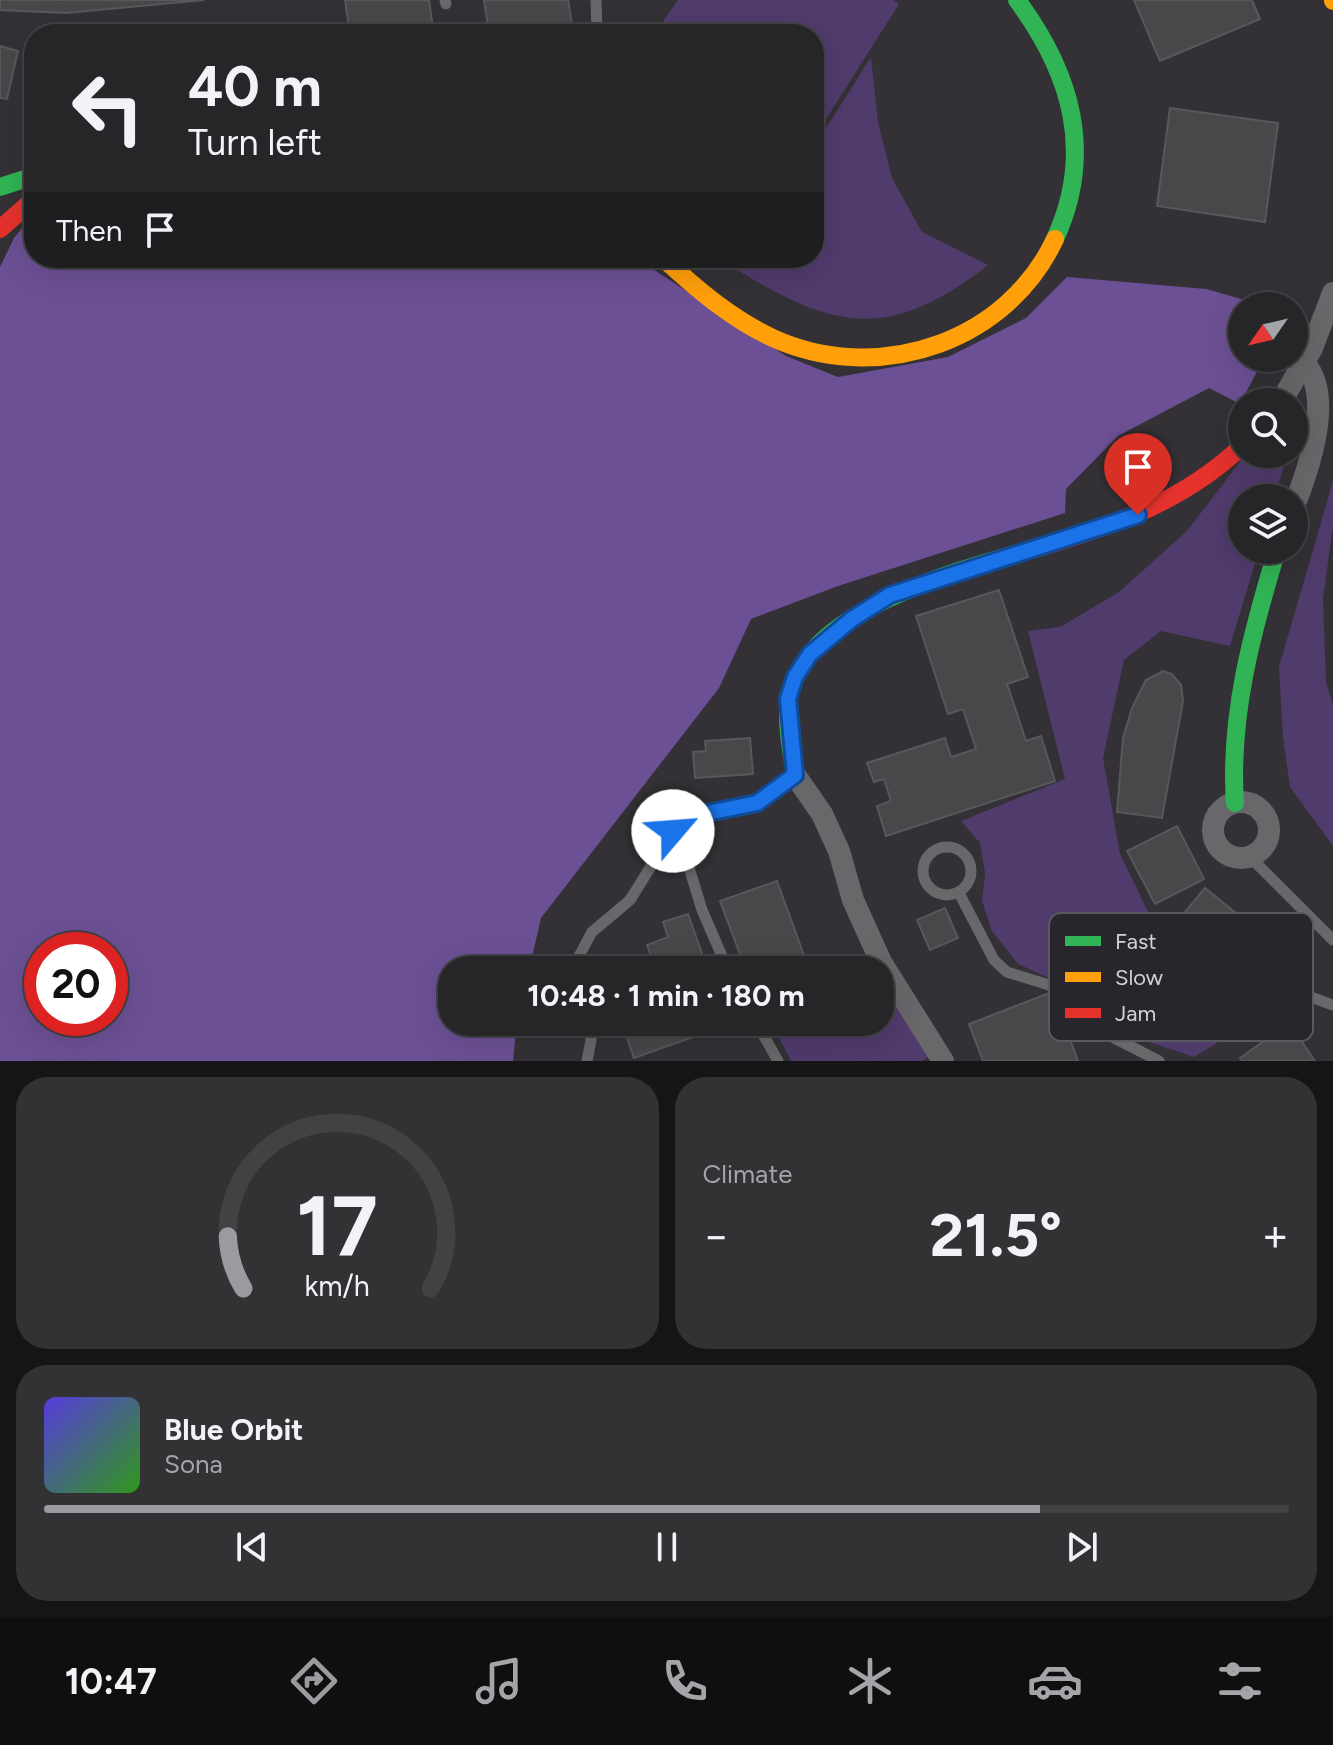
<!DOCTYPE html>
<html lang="en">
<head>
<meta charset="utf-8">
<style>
  body { margin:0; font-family:Figtree,sans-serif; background:#323134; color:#f1f3f6; height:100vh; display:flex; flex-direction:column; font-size:30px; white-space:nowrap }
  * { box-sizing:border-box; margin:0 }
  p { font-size:26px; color:#a4a5a8 }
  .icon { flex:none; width:44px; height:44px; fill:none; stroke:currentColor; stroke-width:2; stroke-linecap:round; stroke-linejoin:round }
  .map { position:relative; height:1061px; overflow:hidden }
  .side { display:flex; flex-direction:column; gap:16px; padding:16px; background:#151416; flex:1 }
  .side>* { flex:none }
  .top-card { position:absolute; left:24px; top:24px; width:800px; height:244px; border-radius:32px; box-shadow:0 8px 32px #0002,0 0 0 2px #424245; background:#262528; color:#f1f3f6; overflow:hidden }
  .needle { width:52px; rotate:236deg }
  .controls { position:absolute; left:1228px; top:292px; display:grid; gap:16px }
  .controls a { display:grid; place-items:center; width:80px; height:80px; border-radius:50%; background:#262528; box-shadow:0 8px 32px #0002,0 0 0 2px #424245; font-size:40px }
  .speed { position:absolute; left:24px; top:932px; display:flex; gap:16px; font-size:40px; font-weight:700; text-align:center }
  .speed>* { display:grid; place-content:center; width:104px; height:104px; border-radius:50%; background:#262528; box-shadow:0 8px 32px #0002,0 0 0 2px #424245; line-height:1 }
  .speed .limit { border:12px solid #d22; background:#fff; color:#111 }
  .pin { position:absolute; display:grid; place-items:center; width:68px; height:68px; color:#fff; margin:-82px -34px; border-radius:50% 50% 50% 0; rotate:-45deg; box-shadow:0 0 8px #0007 }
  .pin .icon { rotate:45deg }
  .me { position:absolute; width:88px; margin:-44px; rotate:63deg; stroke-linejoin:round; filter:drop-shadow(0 0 6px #0008) }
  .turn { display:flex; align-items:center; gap:28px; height:168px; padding:0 32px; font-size:36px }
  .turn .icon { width:104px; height:104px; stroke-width:2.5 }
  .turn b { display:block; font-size:56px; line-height:68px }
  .then { display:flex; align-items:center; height:76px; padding:0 32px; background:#0003; gap:16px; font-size:30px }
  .big { font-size:60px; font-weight:700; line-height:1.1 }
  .side .tile { flex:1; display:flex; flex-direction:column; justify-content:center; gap:12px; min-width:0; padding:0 28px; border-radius:32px; background:#323134 }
  .side .dial { align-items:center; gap:0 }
  .dial svg { height:208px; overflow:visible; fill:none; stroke:#424245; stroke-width:7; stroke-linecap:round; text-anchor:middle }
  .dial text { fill:#f1f3f6; stroke:none }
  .song { display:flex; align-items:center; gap:24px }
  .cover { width:96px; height:96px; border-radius:12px; background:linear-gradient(135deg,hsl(250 70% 55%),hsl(110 70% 35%)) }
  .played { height:8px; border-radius:4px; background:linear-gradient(90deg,#9b9a9e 80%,#424245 80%) }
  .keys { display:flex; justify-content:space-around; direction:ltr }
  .heat { display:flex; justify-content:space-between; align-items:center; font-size:44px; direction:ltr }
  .side .tiles { flex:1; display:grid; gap:16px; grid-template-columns:1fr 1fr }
  .tile:last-child { grid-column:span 2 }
  .trip { position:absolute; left:438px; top:956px; width:456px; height:80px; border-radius:32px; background:#262528; box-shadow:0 8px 32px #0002,0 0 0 2px #424245; font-weight:700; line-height:80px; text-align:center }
  .dock { display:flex; height:128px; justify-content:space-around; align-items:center; background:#0f0f10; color:#a4a5a8 }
  .dock .icon { width:56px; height:56px }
  .dock .on { color:#9b9a9e }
  .dock b { font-size:36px; color:#f1f3f6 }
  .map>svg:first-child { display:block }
  .green { fill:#503b6d }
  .forest { fill:#6c5095; fill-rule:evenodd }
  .building { fill:#48474a; stroke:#58575a; stroke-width:2 }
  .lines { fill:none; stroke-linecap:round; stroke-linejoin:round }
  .lane { stroke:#68676a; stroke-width:11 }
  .street { stroke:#68676a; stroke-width:22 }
  .fast { stroke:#30b455; stroke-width:18 }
  .slow { stroke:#ff9f0a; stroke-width:18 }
  .jam { stroke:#e5322d; stroke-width:18 }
  .route-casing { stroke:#114b97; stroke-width:20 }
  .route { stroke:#1a73e8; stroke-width:14 }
  .key { fill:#28252d; stroke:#5b5960; stroke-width:2 }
  .key-label { font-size:22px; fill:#d3d2d7 }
</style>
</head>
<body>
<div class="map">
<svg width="1333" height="1061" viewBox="0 0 1333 1061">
  <rect width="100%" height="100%" fill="#333135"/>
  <path class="green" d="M678 0H893L899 4 814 138V34H654Z
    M871 57 878 122 892 178 922 232 988 265C881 349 824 325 718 258H814V147Z
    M1246 454H1288L1274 498H1242V550H1259L1230 646 1161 631 1124 660 1103 758 1120 854 1154 924 1197 959 1272 1009 1194 1057 1123 1033 1078 991 1018 964 992 931 982 901 985 873 980 843 961 821 1065 779 1028 631 1060 627 1119 592 1187 531Z
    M1333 481V525L1323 599 1326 682 1333 705V846L1290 787 1283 737 1279 667Z
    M880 974 932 1055 922 1061H791L771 1022H880Z"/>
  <path class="forest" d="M34 213V258H636L786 356 838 377 948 357 1026 318 1067 277 1206 289 1266 306H1242V358H1264L1240 404 1209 388 1118 436 1066 489 1065 513 838 586 751 619 719 688 541 918 529 970H452V1022H517L513 1061H0V267L14 238ZM42 950H110V1018H42Z"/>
  <path class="building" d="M0 0H204L66 13 0 10Z
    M345 0H429L434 34H350Z
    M484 0H568L572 24 489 34Z
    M1134 0H1252L1260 19 1160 61Z
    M0 46 18 51 7 99 0 98Z
    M1170 108 1278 123 1265 222 1157 206Z
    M999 590 1028 677 1007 684 1026 741 1041 736 1055 781 886 836 877 806 891 801 884 779 874 782 867 763 945 738 951 757 976 749 963 709 948 714 916 616Z
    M1163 671 1172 674 1181 685 1183 701 1162 818 1117 812 1123 738 1132 708 1146 680Z
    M750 738 753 774 695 778 693 752 706 751 705 741Z
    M1177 826 1204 879 1155 904 1127 851Z
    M777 881 809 969 746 970 720 901Z
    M1205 888 1283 951 1254 988 1175 924Z
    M945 908 958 938 930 950 917 920Z
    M688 914 708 970H656L647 945 668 937 663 922Z
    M1052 992 1078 1061H983L969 1024Z
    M633 1022H714L702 1034 634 1058 625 1032 635 1028Z
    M1289 1023 1315 1061H1242L1240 1058Z"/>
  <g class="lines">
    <path class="lane" d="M445 0 446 4
      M596 0 597 34
      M677 828 702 910 728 970
      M923 871a24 24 0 1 1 48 0a24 24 0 1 1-48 0Z
      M1250 857 1333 940
      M959 893 994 960 1007 972 1049 985 1069 999 1091 1026 1159 1061
      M578 970 579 956 592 932 630 900 673 831 693 816 757 803 794 776
      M1283 987 1333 1005
      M756 1022 778 1061
      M587 1061 591 1040 588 1022"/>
    <path class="street" d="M1281 402 1312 348 1333 293
      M1294 506C1310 466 1333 396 1305 364
      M795 775 822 814 839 851 853 900 881 962 943 1061
      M1213 830a28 28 0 1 1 56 0a28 28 0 1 1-56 0Z"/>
    <path class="fast" d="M1017 0C1071 73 1095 152 1055 239
      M0 187 34 176
      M795 775C791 747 784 717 791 690 813 605 971 567 1044 546
      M1235 803C1229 716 1252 632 1277 550"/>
    <path class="slow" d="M1333 0V1
      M663 258C699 291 736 323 782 342 885 383 1008 340 1055 239"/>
    <path class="jam" d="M0 229 34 199
      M1044 546C1118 524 1185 500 1242 446"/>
  </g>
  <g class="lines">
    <defs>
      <path id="route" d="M673 831 693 816 757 803 795 775 788 699 795 677 810 654 852 619 890 595 1138 515"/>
    </defs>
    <use href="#route" class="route-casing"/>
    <use href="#route" class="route"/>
  </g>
  <rect x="1049" y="913" width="264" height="128" rx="12" class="key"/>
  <rect x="1065" y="936" width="36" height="10" fill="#30b455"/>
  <rect x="1065" y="972" width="36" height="10" fill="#ff9f0a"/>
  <rect x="1065" y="1008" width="36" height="10" fill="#e5322d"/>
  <g class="key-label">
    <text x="1115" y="949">Fast</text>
    <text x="1115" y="985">Slow</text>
    <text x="1115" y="1021">Jam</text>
  </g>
</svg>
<div class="controls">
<a><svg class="needle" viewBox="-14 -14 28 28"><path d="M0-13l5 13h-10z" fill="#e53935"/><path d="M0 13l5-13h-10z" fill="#a4a5a8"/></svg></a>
<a><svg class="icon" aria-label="search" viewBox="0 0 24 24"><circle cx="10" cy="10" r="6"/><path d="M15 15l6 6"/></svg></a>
<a><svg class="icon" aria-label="layers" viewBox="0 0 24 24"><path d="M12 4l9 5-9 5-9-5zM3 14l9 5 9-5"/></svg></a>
</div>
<div class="speed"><div class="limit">20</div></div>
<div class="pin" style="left:1138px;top:515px;background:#d93025"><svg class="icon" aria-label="arrive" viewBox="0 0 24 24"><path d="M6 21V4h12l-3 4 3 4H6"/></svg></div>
<svg class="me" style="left:673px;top:831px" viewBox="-20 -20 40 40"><circle r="19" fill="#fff"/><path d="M0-13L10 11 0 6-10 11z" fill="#1a73e8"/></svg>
<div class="trip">10:48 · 1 min · 180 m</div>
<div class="top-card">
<div class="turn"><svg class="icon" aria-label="left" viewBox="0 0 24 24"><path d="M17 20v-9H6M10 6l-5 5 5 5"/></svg><div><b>40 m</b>Turn left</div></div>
<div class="then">Then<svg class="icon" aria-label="arrive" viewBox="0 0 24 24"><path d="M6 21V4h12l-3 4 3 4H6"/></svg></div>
</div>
</div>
<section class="side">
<div class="tiles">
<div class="tile dial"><svg viewBox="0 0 100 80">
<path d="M14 69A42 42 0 1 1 86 69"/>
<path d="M14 69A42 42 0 0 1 8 49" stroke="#9b9a9e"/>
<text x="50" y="56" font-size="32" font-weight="700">17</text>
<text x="50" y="72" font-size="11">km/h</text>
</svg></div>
<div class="tile"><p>Climate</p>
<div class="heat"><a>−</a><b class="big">21.5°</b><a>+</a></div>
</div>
<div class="tile">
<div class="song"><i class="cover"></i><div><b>Blue Orbit</b><p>Sona</p></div></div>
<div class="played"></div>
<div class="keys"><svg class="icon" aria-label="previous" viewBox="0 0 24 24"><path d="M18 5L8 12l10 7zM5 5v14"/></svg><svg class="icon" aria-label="pause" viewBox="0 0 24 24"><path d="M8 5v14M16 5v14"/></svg><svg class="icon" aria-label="next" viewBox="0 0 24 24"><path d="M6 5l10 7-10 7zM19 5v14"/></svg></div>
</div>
</div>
</section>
<nav class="dock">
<b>10:47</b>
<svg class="icon on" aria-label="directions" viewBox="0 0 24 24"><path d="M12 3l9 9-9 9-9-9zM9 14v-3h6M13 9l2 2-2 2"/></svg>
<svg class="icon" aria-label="music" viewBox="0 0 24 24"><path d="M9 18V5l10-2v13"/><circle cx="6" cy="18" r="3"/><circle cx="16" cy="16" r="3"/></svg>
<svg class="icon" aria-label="phone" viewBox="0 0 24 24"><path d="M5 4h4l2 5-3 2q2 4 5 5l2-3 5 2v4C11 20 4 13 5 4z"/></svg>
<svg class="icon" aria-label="climate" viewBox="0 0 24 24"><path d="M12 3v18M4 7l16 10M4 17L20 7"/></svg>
<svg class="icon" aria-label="car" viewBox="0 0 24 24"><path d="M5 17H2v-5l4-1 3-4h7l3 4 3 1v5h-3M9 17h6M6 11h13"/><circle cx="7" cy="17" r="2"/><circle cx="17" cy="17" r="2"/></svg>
<svg class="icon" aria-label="filters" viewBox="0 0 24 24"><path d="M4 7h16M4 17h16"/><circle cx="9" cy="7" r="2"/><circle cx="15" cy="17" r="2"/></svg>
</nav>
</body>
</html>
